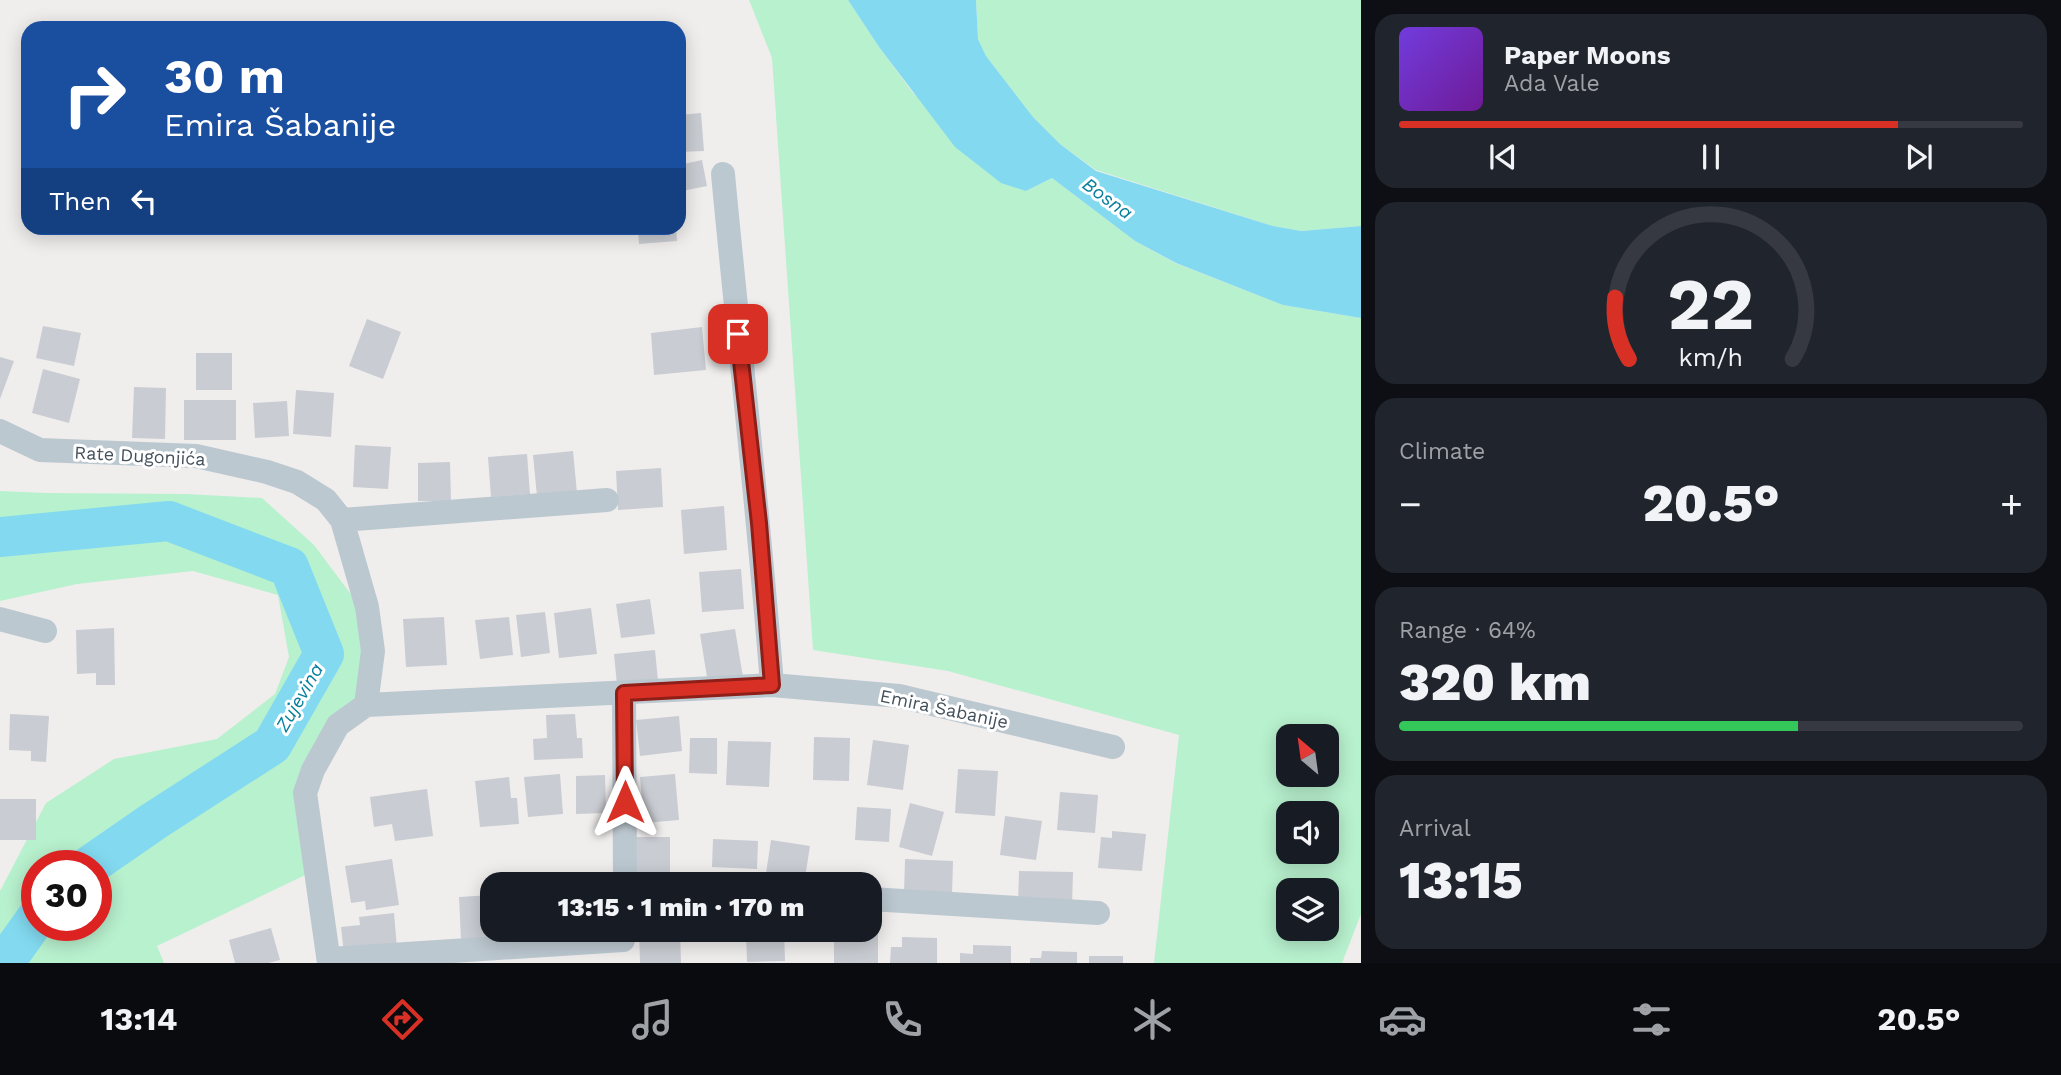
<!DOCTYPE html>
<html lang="en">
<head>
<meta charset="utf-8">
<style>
  body { margin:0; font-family:"Work Sans",sans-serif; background:#20242c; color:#f1f3f6; height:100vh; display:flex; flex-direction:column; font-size:26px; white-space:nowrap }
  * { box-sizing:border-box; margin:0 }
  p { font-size:23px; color:#9ea1a6 }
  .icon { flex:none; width:38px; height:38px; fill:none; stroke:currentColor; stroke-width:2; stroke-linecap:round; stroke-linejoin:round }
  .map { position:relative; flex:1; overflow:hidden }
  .side { display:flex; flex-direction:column; gap:14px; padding:14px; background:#0d0f14; width:700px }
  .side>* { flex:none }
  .guide { position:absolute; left:21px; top:21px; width:665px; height:214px; border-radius:21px; box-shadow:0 4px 18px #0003; background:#1a4fa0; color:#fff; overflow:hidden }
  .needle { width:46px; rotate:331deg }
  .fabs { position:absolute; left:1276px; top:724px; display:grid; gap:14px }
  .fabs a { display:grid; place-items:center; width:63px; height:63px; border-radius:14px; background:#171b24; box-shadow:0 4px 18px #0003; font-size:35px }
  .speed { position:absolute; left:21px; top:850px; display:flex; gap:14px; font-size:35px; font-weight:700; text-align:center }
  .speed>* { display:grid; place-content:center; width:91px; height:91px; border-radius:50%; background:#171b24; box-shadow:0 4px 18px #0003; line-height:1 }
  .speed .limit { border:10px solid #d22; background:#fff; color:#111 }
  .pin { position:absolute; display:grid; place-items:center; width:60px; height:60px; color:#fff; margin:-30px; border-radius:14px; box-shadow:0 4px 10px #0006 }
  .me { position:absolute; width:77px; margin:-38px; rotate:0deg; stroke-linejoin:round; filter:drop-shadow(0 0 5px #0008) }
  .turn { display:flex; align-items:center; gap:24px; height:147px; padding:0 28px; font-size:32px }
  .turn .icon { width:91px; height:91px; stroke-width:2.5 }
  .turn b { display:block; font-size:49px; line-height:60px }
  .then { display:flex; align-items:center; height:66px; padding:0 28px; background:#0003; gap:14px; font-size:26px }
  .big { font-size:52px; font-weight:800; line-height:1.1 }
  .side .tile { flex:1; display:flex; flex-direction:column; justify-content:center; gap:10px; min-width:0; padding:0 24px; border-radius:21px; background:#20242c }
  .side .dial { align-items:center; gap:0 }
  .dial svg { height:182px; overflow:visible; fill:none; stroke:#363941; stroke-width:7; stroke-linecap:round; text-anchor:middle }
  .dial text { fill:#f1f3f6; stroke:none }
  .song { display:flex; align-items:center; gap:21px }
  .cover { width:84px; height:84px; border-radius:10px; background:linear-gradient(135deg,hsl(260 70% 55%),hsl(280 70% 35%)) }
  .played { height:7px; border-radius:4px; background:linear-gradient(90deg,#d93025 80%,#363941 80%) }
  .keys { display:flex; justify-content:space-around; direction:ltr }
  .heat { display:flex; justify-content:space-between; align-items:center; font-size:38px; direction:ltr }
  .charge { height:10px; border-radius:5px; background:linear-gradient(90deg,#34c759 64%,#363941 0) }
  .trip { position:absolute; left:480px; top:872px; width:402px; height:70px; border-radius:21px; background:#171b24; box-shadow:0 4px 18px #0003; font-weight:800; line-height:70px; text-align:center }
  .tabs { display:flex; height:112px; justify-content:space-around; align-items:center; background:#090b0e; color:#9ea1a6 }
  .tabs .icon { width:49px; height:49px }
  .tabs .active { color:#d93025 }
  .tabs b { font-size:32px; color:#f1f3f6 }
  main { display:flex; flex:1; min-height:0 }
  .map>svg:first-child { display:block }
  .green { fill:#b8f1ce; fill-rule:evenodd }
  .water { fill:#83daf0 }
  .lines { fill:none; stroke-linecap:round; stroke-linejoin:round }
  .river { stroke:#83daf0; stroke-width:40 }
  .building { fill:#c9ccd2 }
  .minor { stroke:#bcc8d0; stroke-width:24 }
  .route-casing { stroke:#8d1f18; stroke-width:18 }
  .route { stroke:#d93025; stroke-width:12 }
  .labels { text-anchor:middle; stroke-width:6; stroke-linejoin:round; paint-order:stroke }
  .street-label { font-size:18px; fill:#44515b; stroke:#fff }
  .water-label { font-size:19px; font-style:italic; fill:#067f9e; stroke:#fff }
</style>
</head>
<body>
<main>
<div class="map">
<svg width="1361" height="963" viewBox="0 0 1361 963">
  <rect width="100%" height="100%" fill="#f0eded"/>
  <path class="green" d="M749 0H848L879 47 913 93 1026 191 1052 178 1135 241 1175 263 1283 305 1361 318V914L1342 963H1154L1179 735 948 671 813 650 772 58ZM1288 737H1326V775H1288ZM1288 814H1326V852H1288ZM1288 891H1326V929H1288Z
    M976 0H1361V226L1301 231 1273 226 1096 170 1060 144 1033 117 986 56 978 39Z
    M0 491 46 493 186 494 262 498 314 545 359 605 368 684 308 793 318 869 157 946 164 963H0V891L46 803 114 759 217 739 275 694 289 657 278 595 193 571 77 584 0 601ZM37 866H96V926H37Z"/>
  <path class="water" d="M848 0H976L978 39 986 56 1033 117 1060 144 1096 171 1273 226 1301 231 1361 226V318L1283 305 1176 263 1135 241 1052 178 1026 191 1001 183 955 147 879 47Z"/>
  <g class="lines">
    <path class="river" d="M0 537 169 521 289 567 324 654 272 745 154 821 89 866
      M7 963V959L37 917"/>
  </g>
  <path class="building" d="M701 113 704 151 679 152V115Z
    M702 160 707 186 682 191 679 177V165Z
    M638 228H676L677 241 639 244Z
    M367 319 401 332 383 379 349 366Z
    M43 326 81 333 74 366 36 358Z
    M702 327 706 370 654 375 651 333Z
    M196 353H232V390H196Z
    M0 357 14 361 0 399Z
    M43 369 80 379 69 423 32 413Z
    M134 387 166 388 165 439 132 438Z
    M296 390 334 393 331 437 293 434Z
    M184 400H236V440H184Z
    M287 401 289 436 255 438 253 403Z
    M355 445 391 447 388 489 353 487Z
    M573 451 577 493 537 496 533 455Z
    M527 454 530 494 491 497 488 457Z
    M450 462 451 501H418V463Z
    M661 468 663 507 618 510 616 471Z
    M724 506 727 550 684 554 681 510Z
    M741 569 744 609 702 612 699 572Z
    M650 599 655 634 621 638 616 604Z
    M591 608 597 654 559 658 554 613Z
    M545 612 550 653 521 657 516 615Z
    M444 617 447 665 406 667 403 619Z
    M509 617 513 655 480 659 475 620Z
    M114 628 115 685H96V673L77 674 76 630Z
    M735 629 743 677 708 683 700 634Z
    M655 650 658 681 617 685 614 654Z
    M10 714 49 716 46 762 31 761V751L9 750Z
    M575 714 577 738H582L583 758 534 760 533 739 547 738 546 715Z
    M679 716 682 751 640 756 636 720Z
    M814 737 850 738 849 781 813 780Z
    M690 738H717V774L689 773Z
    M873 740 909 745 903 790 867 785Z
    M728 741 771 742 769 787 726 785Z
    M958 769 998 771 995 816 955 813Z
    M560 774 563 814 528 817 524 777Z
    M675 774 679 820 644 823 640 777Z
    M605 775 606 813 576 814V776Z
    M509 777 511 798H517L519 824 480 827 475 781Z
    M427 789 433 836 395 841 392 824 374 827 370 797Z
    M1060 792 1098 795 1095 833 1057 830Z
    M0 799H36V840H0Z
    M910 803 944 812 932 856 899 847Z
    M857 807 891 809 889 842 855 840Z
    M1005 816 1042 821 1036 860 1000 855Z
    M1112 831 1146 834 1142 871 1098 868 1101 837 1112 838Z
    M633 837H670V879H634Z
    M713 839 758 841 757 869 712 867Z
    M771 840 810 846 804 884 765 880Z
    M392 859 399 905 366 910 365 901 351 903 345 866Z
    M905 859 953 861 952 895 904 894Z
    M1019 871 1073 872 1072 906 1018 905Z
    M492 895V929H510V937L461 940 459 897Z
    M394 913 397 948 344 954 341 927 360 925 359 917Z
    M870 925H878V963H834V929H870Z
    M271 928 280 960 268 963H235L229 940Z
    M520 929H554L556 938 522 942Z
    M639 929H680L681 963H640Z
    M746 929H784L785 961 747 962Z
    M902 937 937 938V963H890L891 947H902Z
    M973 945 1011 946V963H960V953L973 954Z
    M1042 951 1077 952V963H1030V958H1041Z
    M1089 956H1123V963H1089Z"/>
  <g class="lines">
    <path class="minor" d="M723 174C739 345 759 515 772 685
      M0 431 40 450 196 456 267 472 297 482 326 500 342 520 367 607 373 651 366 705 338 725 313 770 305 793 329 963
      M342 520 607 500
      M0 619 45 631
      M624 693 625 884
      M366 705 772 685 899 696 1113 747
      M870 899 1098 913
      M329 959 623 940V929"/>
  </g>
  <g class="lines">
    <defs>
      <path id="route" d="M625 802 624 693 772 685 759 523 738 334"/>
    </defs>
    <use href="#route" class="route-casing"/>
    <use href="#route" class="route"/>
  </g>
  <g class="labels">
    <g class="street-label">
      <text transform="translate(140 456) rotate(3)" y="6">Rate Dugonjića</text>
      <text transform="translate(944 709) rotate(12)" y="6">Emira Šabanije</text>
    </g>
    <g class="water-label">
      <text transform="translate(1108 198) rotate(36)" y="7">Bosna</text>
      <text transform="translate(299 697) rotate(-60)" y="7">Zujevina</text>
    </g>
  </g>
</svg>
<div class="fabs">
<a><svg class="needle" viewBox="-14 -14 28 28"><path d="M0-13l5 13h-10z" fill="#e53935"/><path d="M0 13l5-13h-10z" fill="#9ea1a6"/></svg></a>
<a><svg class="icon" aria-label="sound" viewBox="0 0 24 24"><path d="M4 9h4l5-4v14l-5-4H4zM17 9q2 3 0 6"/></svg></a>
<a><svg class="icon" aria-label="layers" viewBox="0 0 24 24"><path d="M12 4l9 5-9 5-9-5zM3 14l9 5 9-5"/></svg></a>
</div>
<div class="speed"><div class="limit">30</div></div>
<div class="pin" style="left:738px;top:334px;background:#d93025"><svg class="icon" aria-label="arrive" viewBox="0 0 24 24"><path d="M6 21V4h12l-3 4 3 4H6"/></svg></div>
<svg class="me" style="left:625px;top:802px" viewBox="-20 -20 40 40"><path d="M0-17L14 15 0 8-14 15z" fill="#d93025" stroke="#fff" stroke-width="4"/></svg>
<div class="trip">13:15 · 1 min · 170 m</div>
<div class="guide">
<div class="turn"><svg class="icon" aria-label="right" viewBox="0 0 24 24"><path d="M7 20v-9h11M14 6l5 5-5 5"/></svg><div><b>30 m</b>Emira Šabanije</div></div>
<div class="then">Then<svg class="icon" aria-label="left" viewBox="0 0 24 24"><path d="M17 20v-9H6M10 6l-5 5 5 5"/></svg></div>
</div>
</div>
<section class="side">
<div class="tile">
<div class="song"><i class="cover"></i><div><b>Paper Moons</b><p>Ada Vale</p></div></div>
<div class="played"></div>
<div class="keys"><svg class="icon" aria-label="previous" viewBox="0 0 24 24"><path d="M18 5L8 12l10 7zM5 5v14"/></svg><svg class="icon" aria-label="pause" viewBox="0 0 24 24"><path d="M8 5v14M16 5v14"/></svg><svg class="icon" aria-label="next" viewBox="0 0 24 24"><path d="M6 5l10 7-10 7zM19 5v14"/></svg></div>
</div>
<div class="tile dial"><svg viewBox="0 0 100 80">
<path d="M14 69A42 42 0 1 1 86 69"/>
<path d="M14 69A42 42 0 0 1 8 42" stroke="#d93025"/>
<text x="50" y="56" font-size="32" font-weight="700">22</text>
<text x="50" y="72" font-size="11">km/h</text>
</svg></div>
<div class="tile"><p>Climate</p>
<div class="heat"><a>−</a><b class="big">20.5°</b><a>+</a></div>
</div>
<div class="tile"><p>Range · 64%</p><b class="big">320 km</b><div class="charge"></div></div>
<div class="tile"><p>Arrival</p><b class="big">13:15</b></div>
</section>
</main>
<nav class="tabs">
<b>13:14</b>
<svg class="icon active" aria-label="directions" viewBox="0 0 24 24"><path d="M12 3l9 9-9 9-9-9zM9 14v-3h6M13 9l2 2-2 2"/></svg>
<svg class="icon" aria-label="music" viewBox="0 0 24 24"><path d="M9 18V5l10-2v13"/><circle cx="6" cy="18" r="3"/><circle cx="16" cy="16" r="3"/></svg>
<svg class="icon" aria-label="phone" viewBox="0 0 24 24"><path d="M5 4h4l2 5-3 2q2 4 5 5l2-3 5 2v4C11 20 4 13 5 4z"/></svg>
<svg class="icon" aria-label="climate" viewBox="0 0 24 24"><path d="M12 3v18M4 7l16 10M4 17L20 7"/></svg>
<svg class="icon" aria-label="car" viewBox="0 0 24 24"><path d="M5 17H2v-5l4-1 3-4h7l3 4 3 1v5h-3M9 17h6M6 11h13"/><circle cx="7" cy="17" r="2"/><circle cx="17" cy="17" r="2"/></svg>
<svg class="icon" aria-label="filters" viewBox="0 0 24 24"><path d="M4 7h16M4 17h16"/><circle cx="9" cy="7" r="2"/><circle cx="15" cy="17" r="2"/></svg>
<b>20.5°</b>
</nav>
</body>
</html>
